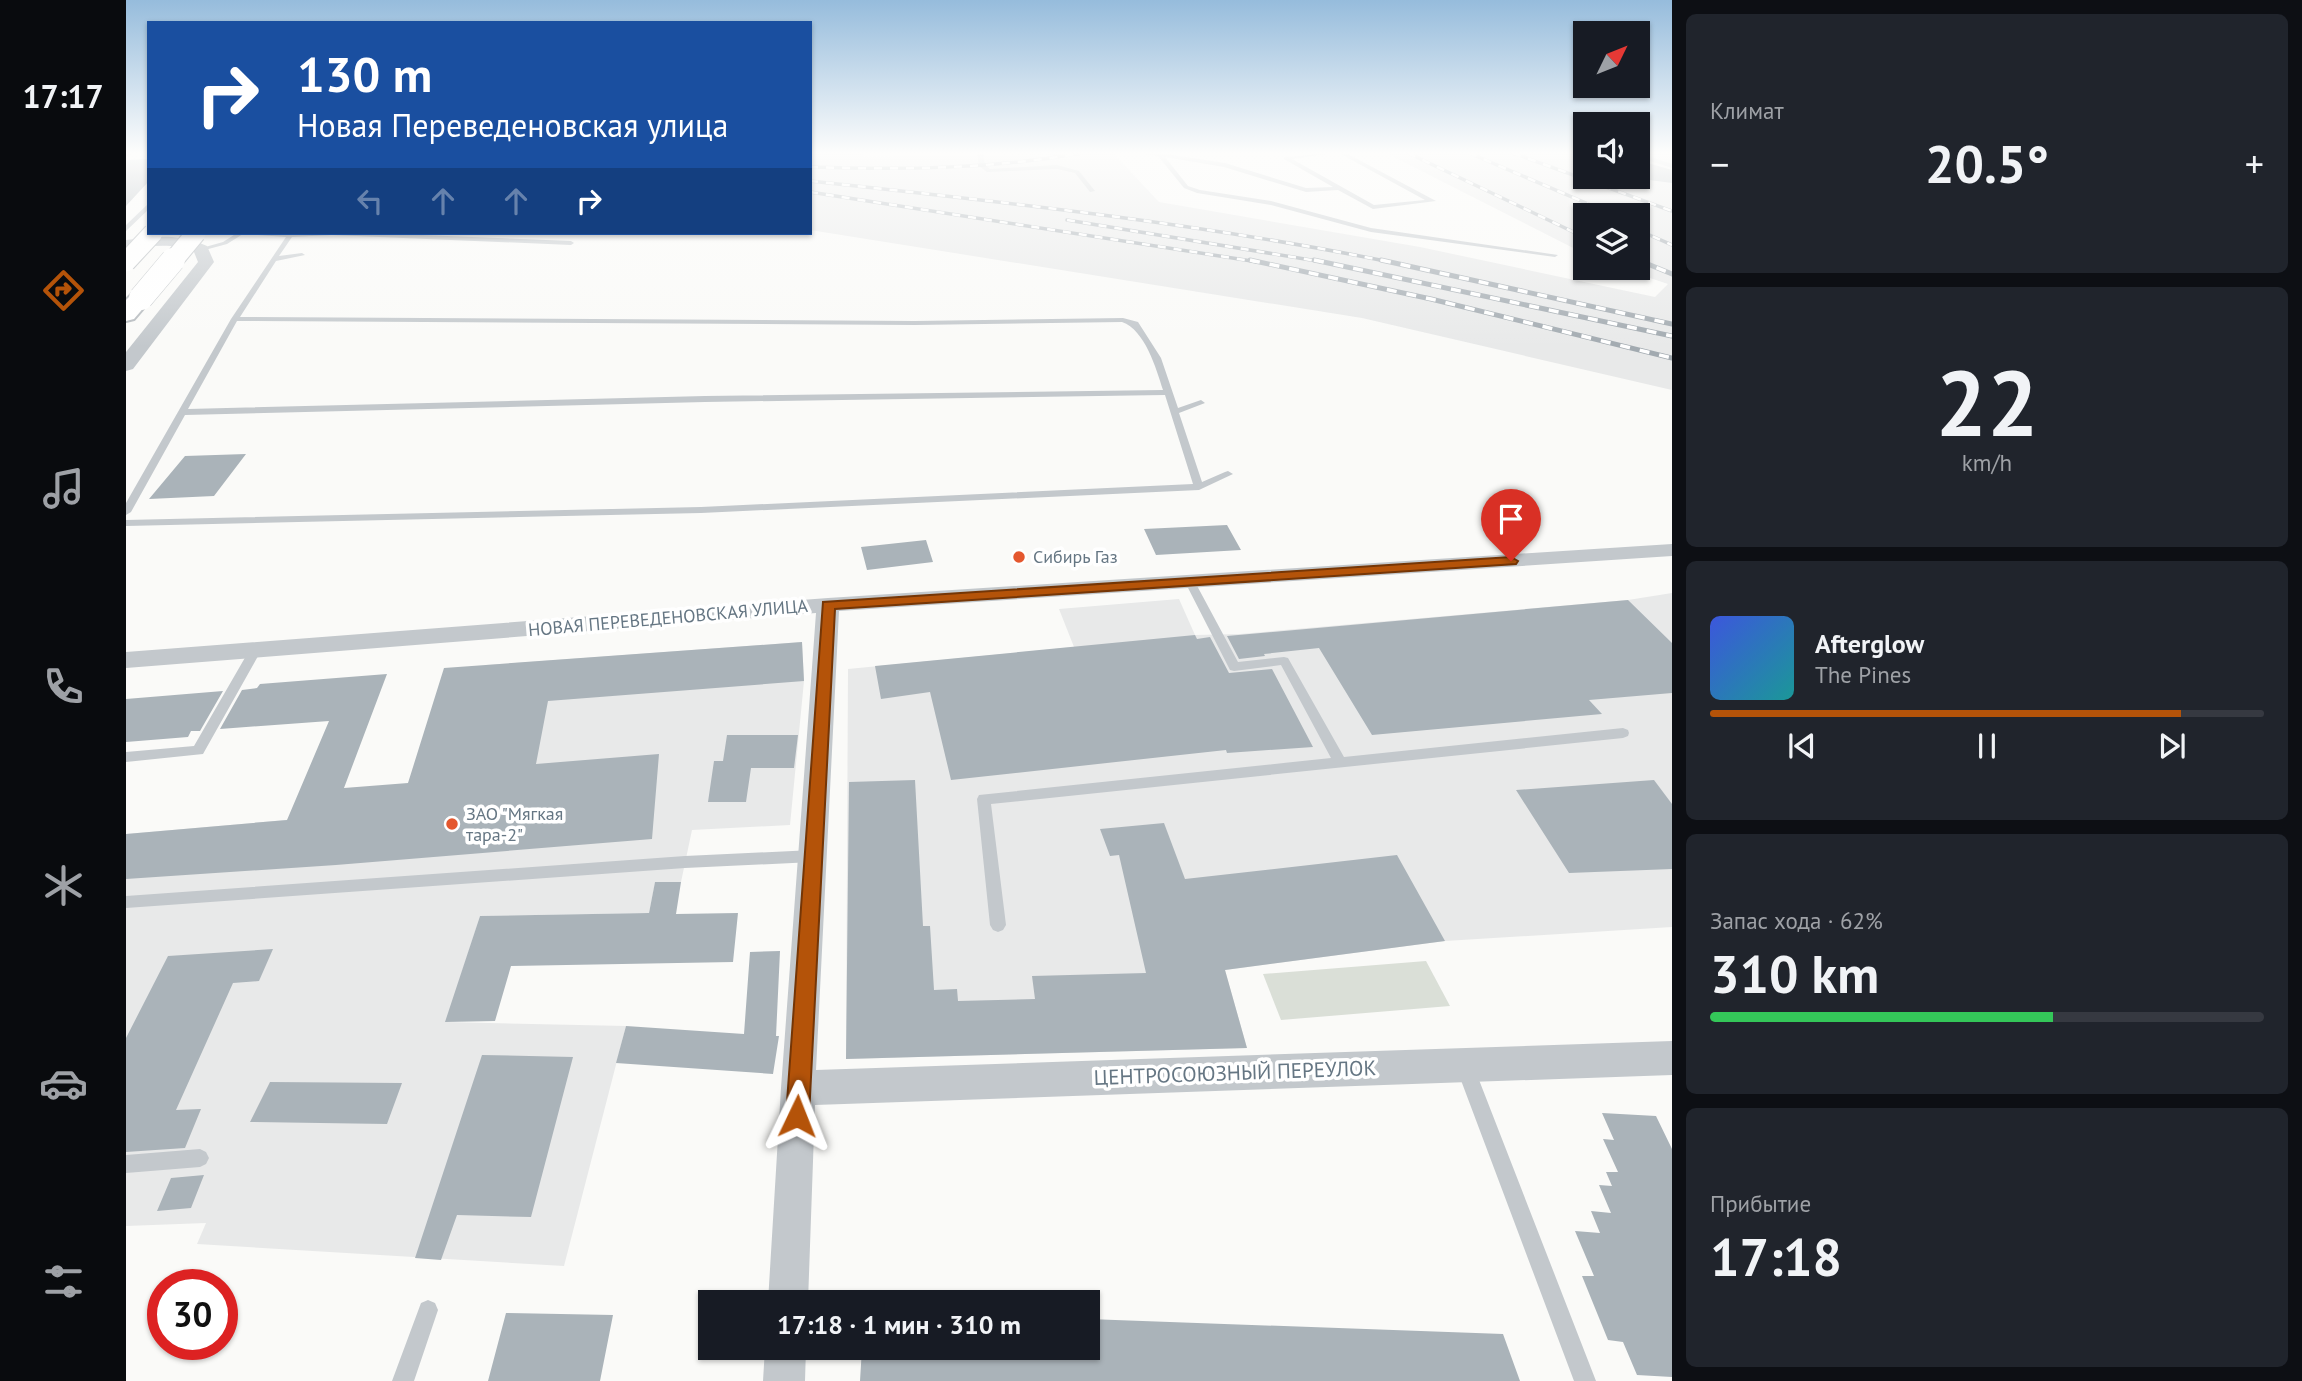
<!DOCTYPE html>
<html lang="ru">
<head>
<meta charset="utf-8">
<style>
  body { margin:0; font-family:"PT Sans",sans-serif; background:#20242c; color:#f1f3f6; height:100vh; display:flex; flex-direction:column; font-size:26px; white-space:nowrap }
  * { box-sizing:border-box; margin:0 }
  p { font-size:23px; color:#9ea1a6 }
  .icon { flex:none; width:38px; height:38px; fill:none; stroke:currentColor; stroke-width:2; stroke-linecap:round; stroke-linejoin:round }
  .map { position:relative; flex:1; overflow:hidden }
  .drawer { display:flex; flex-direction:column; gap:14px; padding:14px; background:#0d0f14; width:630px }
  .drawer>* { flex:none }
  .guide { position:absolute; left:21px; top:21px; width:665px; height:214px; border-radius:0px; box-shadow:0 2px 5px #0004; background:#1a4fa0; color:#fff; overflow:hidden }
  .needle { width:46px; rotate:47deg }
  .buttons { position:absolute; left:1447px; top:21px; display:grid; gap:14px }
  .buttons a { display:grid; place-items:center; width:77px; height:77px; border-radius:0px; background:#171b24; box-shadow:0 2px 5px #0004; font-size:35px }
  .speed { position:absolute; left:21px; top:1269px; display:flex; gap:14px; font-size:35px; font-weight:700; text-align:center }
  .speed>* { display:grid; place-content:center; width:91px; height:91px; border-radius:50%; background:#171b24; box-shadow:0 2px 5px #0004; line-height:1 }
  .speed .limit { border:10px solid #d22; background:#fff; color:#111 }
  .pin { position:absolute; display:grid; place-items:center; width:60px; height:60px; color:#fff; margin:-72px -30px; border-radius:50% 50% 50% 0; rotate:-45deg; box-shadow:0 0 7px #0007 }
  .pin .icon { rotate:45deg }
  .me { position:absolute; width:77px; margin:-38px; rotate:2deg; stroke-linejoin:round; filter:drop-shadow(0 0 5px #0008) }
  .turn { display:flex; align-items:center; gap:24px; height:147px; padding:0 35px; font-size:32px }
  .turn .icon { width:91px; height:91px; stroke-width:2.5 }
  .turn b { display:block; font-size:49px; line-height:60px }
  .lanes { display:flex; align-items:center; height:66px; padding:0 35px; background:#0003; justify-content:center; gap:35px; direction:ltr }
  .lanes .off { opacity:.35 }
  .big { font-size:52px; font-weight:700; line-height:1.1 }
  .drawer .card { flex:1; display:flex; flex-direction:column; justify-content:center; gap:10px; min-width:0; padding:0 24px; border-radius:10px; background:#20242c }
  .drawer .dial { align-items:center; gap:0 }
  .dial b { font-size:91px; line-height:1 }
  .song { display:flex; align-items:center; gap:21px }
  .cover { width:84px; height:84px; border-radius:10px; background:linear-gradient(135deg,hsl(230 70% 55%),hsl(180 70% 35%)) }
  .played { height:7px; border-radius:4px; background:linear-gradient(90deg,#b45309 85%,#363941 85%) }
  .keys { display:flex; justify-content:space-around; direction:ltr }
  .heat { display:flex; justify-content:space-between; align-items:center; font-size:38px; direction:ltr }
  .charge { height:10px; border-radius:5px; background:linear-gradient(90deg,#34c759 62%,#363941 0) }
  .trip { position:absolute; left:572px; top:1290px; width:402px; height:70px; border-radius:0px; background:#171b24; box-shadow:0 2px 5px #0004; font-weight:700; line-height:70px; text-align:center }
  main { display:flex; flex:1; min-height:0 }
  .menu { display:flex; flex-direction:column; width:126px; justify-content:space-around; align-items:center; background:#090b0e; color:#9ea1a6 }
  .menu .icon { width:49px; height:49px }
  .menu .on { color:#b45309 }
  .menu b { font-size:32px; color:#f1f3f6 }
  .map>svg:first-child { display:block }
  .built { fill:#e8e9e9 }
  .green { fill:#dadfd7 }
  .building { fill:#aab3b9 }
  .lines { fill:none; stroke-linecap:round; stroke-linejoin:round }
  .primary-casing { stroke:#b5babe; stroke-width:4 }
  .service { fill:#c3c8cc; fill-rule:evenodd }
  .minor { fill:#c3c8cc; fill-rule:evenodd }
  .tertiary { fill:#c3c8cc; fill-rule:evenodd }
  .primary { fill:#fff; fill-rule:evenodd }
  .rail-far1-casing { stroke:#a2aab0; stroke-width:3.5 }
  .rail-casing { stroke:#a2aab0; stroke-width:5 }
  .rail-far1 { stroke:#fff; stroke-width:2.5; stroke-dasharray:8; stroke-linecap:butt }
  .rail { stroke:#fff; stroke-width:3.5; stroke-dasharray:10; stroke-linecap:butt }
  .primary-bridge-far1-casing { stroke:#b5babe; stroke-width:21; stroke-linecap:butt }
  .primary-bridge-casing { stroke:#b5babe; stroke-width:25; stroke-linecap:butt }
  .primary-bridge-far1 { stroke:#fff; stroke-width:19 }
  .primary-bridge { stroke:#fff; stroke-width:24 }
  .route { fill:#b45309; stroke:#753606; stroke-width:2 }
  .poi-dot { fill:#e4572e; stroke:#fff; stroke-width:2.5 }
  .labels { text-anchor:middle; stroke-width:7; stroke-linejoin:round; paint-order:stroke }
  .poi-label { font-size:18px; fill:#657683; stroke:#fff; text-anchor:start }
  .street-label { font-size:18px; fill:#657683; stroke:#fff }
  .near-street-label { font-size:21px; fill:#657683; stroke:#fff }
</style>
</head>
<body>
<main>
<nav class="menu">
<b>17:17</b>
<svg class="icon on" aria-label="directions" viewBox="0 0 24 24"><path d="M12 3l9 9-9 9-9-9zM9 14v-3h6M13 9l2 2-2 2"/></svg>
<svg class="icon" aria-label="music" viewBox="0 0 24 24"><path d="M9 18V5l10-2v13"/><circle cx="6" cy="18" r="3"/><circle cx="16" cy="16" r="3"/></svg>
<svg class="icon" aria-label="phone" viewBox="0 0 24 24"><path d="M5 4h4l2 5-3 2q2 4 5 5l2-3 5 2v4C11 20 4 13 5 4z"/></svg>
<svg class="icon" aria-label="climate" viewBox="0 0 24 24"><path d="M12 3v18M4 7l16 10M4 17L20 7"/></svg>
<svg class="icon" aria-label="car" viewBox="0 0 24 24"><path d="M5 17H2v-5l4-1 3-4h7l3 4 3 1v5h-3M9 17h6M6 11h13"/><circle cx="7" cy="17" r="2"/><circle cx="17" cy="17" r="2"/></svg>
<svg class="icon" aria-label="filters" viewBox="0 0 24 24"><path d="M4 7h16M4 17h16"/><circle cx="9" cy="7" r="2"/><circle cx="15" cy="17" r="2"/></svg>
</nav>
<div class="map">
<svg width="1546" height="1381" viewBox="0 0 1546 1381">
  <rect width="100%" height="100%" fill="#fafaf8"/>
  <path class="built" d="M684 153H738V157L987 153 1033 202 1294 247 1529 297 1542 284 1494 268H1512V215H1460L1459 254 1260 153H1459L1460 177H1512V153H1546V390L1236 318 684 230Z
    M1546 593V927L1319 941 1099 970 1121 1048 720 1059 722 669 948 647 933 609 1053 599 1069 635 1114 634 1502 600Z
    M676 642 678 681 664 825 566 830 555 882 529 883 523 913 354 916 320 1022 500 1026 438 1266 71 1244 80 1223 0 1226V834L320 806 360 665Z"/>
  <path class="green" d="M1300 961 1324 1006 1155 1020 1137 974Z"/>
  <path class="building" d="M23 159V181L0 206V160Z
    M1518 162 1546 170V183L1501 177H1512V163Z
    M120 454 88 496 23 499 59 456Z
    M1101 525 1115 550 1030 555 1018 529Z
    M800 540 807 562 741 570 735 547Z
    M1502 600 1546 643V693L1463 700 1476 714 1246 735 1193 648 1138 654 1139 656 1113 659 1101 636Z
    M1069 635 1071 639 1084 637 1103 673 1146 669 1187 747 1101 753 1100 750 825 780 804 692 755 699 749 666Z
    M676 642 678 681 422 701 410 764 533 754 526 839 210 865 0 879V834L161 820 203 721 94 729 116 690 131 688 134 684 261 674 218 788 282 783 318 668Z
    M97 691 74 731H65L62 737 0 742V699Z
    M601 735H672L668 768H625L620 802H582L588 761H597Z
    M789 780 797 926H804L808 990 831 989 832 1001 909 999 906 976 1020 973 993 855 984 856 974 829 1038 823 1059 879 1271 855 1319 941 1099 970 1121 1048 720 1059 723 782Z
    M1528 780 1546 804V869L1443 873 1390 790Z
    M529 882H555L550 914 612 913 607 962 385 966 369 1021 319 1022 354 916 523 913Z
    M147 949 133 981 107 983 50 1110 75 1109 59 1148 0 1152V1038L42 956Z
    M654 951 650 1036H653L647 1074 490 1063 500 1026 618 1034 624 952Z
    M356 1055 447 1057 405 1217 331 1215 315 1260 289 1258Z
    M144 1082 276 1083 261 1124 124 1122Z
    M1476 1113 1530 1116 1546 1149V1377L1511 1375 1497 1342 1482 1340 1456 1276H1468L1449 1231 1474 1233 1465 1211 1485 1213 1473 1185 1486 1186 1480 1172H1492L1477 1139 1488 1140Z
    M78 1175 65 1208 31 1211 45 1178Z
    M380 1313 487 1315 474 1381H362Z
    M962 1319 1377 1334 1394 1381H734L736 1348H962Z"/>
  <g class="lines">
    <defs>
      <path id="primary" d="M15 291 23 293 26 298 8 319 0 321V300L7 293Z"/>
    </defs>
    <use href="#primary" class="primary-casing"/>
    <path class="service" d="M0 153H8L0 157Z
      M851 153H857L859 165 864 169 931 165 953 171 969 191 964 192 949 173 931 169 861 172 853 166Z
      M1011 153H1034L1099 163 1180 188 1207 187 1158 159V157L1208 153 1166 159 1248 205 1299 200 1213 153H1220L1310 201 1247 209 1212 190 1180 192 1098 167 1039 157 1062 186 1074 190 1145 201 1245 228 1432 255 1429 257 1245 232 1145 205 1071 193 1058 188 1032 156Z
      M1512 153 1546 164V168L1512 157Z
      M23 203V209L0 231V225Z
      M111 233H246L445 241 448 243 445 245 206 235 166 237 153 256 176 253 179 255 150 261 114 317 789 321 997 318 1012 322 1035 358 1052 408 1075 400 1079 403 1053 413 1076 482 1099 472 1102 471 1107 474 1073 490 575 513 0 526V520L575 507 1067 484 1039 395 579 402 59 415 5 512 0 515V503L105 319 160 237 117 234 101 244 75 251 72 249 97 242ZM111 321 789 325 996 322C1019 330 1030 368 1037 390L579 396 62 409Z
      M1064 579 1069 582 1112 662 1158 657 1162 658 1218 757 1497 728 1502 730 1503 733 1502 736 1497 738 865 804 880 925 877 930 872 932 867 930 864 925 851 799 853 795 1205 758 1155 665 1108 671 1104 670 1059 582Z
      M130 645 136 649 77 754 0 762V752L68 746 124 649Z
      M687 850 692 852 694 856 692 860 687 862 559 868 0 908V896L559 856Z
      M1339 1059 1345 1061 1348 1067 1470 1381H1448L1330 1067 1333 1061Z
      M74 1149 80 1152 83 1158 80 1164 74 1167 0 1173V1155Z
      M302 1300 309 1303 312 1310 288 1381H266L295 1303Z"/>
    <path class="minor" d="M1546 544V556L713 611 690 1070 1546 1041V1075L689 1105 682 1302H642L655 1088 690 613 0 668V652L702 598Z
      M639 1348H680L679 1381H637Z"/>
    <path class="tertiary" d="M28 237C47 236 64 238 81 246L88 262 7 369 0 371V352L72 262 68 252C47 242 22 246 0 250V240Z"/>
    <use href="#primary" class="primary"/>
    <defs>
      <path id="rail-far1" d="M1282 153 1460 238
        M1343 153 1488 215
        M1387 153 1546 211
        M684 167C776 170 866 169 956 153
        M684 181C878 202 1072 223 1264 262
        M684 192 1132 262
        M941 220 1197 262
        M1512 230 1546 245
        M1512 260 1517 262"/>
      <path id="rail" d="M1124 260 1305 299 1546 358
        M1188 260 1546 336
        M1255 260 1546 324
        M1512 260 1546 274"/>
    </defs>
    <use href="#rail-far1" class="rail-far1-casing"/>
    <use href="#rail" class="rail-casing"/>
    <use href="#rail-far1" class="rail-far1"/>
    <use href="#rail" class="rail"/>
    <defs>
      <path id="primary-bridge-far1" d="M0 262 27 233
        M46 262 70 233"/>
      <path id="primary-bridge" d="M15 298 47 260"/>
    </defs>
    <use href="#primary-bridge-far1" class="primary-bridge-far1-casing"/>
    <use href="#primary-bridge" class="primary-bridge-casing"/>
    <use href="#primary-bridge-far1" class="primary-bridge-far1"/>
    <use href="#primary-bridge" class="primary-bridge"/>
  </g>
  <linearGradient id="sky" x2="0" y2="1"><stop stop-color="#96bcdc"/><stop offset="0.44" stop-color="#fdfdfc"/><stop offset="1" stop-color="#fdfdfc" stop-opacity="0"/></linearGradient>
  <rect width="1546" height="347" fill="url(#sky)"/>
  <path class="route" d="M1385 557 1392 561 1390 564 709 609 683 1116 679 1125 671 1128 663 1125 660 1116 697 602Z"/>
  <g class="poi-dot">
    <circle cx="893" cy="557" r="7"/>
    <circle cx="326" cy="824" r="7"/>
  </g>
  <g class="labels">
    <g class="poi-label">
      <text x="907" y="563">Сибирь Газ</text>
      <text x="340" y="820">ЗАО "Мягкая<tspan x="340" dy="21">тара-2"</tspan></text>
    </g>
    <g class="street-label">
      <text transform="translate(542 618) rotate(-5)" y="6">НОВАЯ ПЕРЕВЕДЕНОВСКАЯ УЛИЦА</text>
    </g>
    <g class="near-street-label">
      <text transform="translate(1109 1073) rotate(-2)" y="7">ЦЕНТРОСОЮЗНЫЙ ПЕРЕУЛОК</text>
    </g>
  </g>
</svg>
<div class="buttons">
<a><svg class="needle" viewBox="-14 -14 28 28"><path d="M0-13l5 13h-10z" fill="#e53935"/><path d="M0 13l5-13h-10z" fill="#9ea1a6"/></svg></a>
<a><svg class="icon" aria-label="sound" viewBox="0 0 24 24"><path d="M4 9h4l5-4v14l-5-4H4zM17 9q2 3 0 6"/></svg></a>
<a><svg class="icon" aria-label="layers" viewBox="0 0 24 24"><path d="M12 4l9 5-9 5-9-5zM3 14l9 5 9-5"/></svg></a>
</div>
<div class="speed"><div class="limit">30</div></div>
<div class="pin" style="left:1385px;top:561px;background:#d93025"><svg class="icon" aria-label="arrive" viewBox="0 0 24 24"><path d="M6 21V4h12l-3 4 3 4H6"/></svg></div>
<svg class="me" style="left:671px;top:1116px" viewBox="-20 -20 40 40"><path d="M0-17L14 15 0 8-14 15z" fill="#b45309" stroke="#fff" stroke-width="4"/></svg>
<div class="trip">17:18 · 1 мин · 310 m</div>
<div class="guide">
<div class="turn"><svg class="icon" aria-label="right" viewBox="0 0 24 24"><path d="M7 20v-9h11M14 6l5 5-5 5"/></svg><div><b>130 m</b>Новая Переведеновская улица</div></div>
<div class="lanes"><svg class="icon off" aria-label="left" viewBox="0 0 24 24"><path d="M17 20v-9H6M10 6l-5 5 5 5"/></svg><svg class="icon off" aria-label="ahead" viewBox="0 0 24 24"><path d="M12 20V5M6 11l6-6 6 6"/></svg><svg class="icon off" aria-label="ahead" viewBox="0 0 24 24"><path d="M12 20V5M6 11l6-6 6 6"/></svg><svg class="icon" aria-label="right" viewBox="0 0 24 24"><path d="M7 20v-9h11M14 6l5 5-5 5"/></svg></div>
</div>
</div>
<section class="drawer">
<div class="card"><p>Климат</p>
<div class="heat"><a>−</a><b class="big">20.5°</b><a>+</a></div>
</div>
<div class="card dial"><b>22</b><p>km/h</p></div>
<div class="card">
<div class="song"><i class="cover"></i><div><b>Afterglow</b><p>The Pines</p></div></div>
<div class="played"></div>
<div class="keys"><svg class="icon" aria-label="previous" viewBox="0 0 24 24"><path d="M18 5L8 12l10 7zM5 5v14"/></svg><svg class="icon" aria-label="pause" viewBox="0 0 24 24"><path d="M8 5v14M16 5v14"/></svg><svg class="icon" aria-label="next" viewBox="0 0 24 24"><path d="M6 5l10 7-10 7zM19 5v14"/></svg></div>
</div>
<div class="card"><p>Запас хода · 62%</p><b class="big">310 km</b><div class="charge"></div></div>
<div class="card"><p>Прибытие</p><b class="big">17:18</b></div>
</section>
</main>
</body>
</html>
